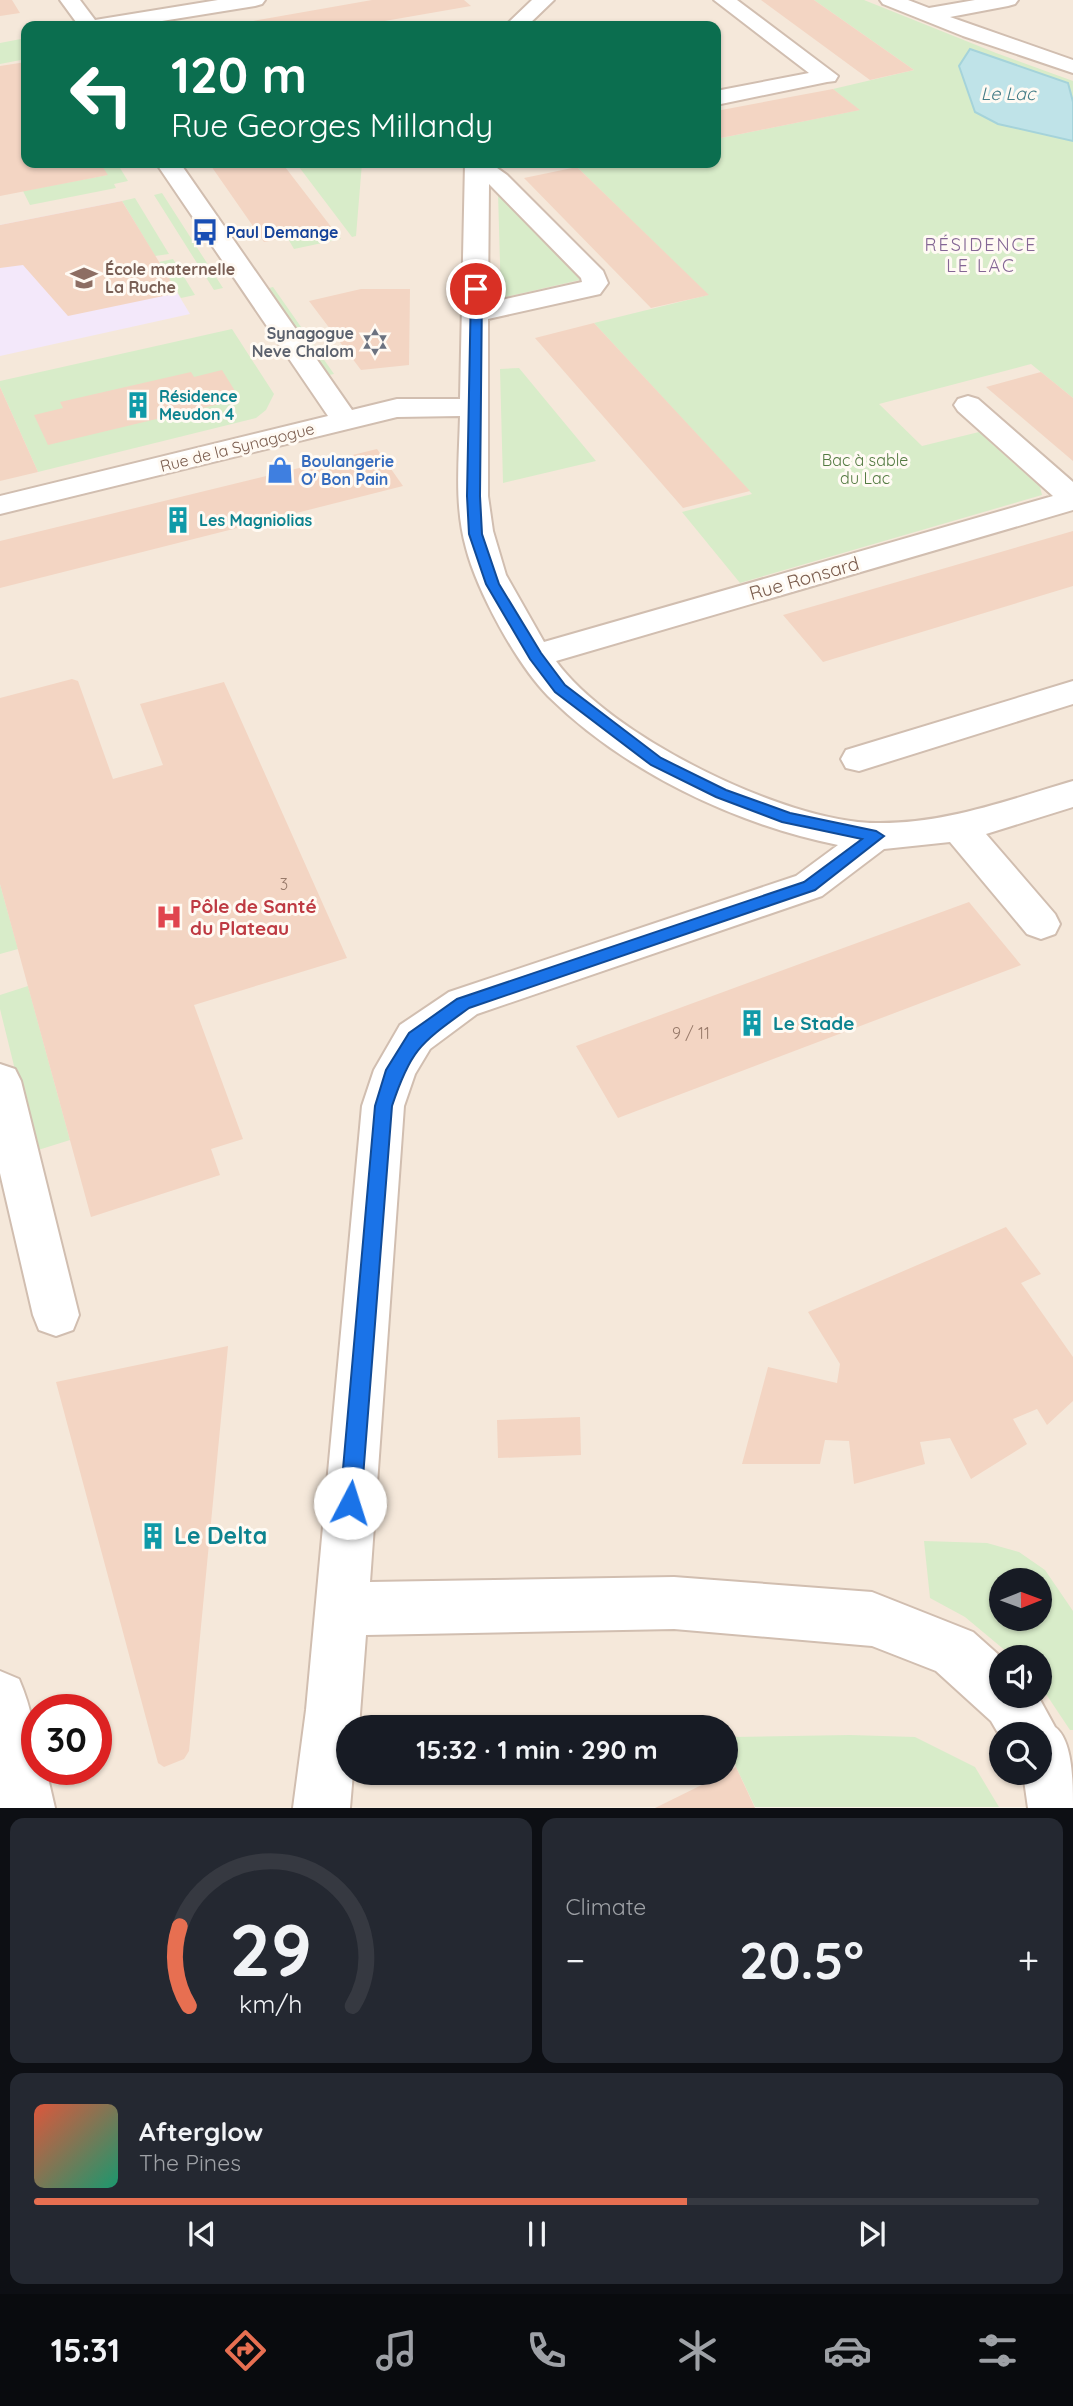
<!DOCTYPE html>
<html lang="en">
<head>
<meta charset="utf-8">
<style>
  body { margin:0; font-family:Quicksand,sans-serif; background:#242831; color:#f1f3f6; height:100vh; display:flex; flex-direction:column; font-size:26px; white-space:nowrap }
  * { box-sizing:border-box; margin:0 }
  p { font-size:23px; color:#9ea1a6 }
  .icon { flex:none; width:38px; height:38px; fill:none; stroke:currentColor; stroke-width:2; stroke-linecap:round; stroke-linejoin:round }
  .map { position:relative; height:1808px; overflow:hidden }
  .drawer { display:flex; flex-direction:column; gap:10px; padding:10px; background:#0d0f14; flex:1 }
  .drawer>* { flex:none }
  .top-card { position:absolute; left:21px; top:21px; width:700px; height:147px; border-radius:14px; box-shadow:0 2px 5px #0004; background:#0b6e4f; color:#fff; overflow:hidden }
  .needle { width:46px; rotate:89deg }
  .tools { position:absolute; left:989px; top:1568px; display:grid; gap:14px }
  .tools a { display:grid; place-items:center; width:63px; height:63px; border-radius:50%; background:#171b24; box-shadow:0 2px 5px #0004; font-size:35px }
  .speed { position:absolute; left:21px; top:1694px; display:flex; gap:14px; font-size:35px; font-weight:700; text-align:center }
  .speed>* { display:grid; place-content:center; width:91px; height:91px; border-radius:50%; background:#171b24; box-shadow:0 2px 5px #0004; line-height:1 }
  .speed .limit { border:10px solid #d22; background:#fff; color:#111 }
  .pin { position:absolute; display:grid; place-items:center; width:60px; height:60px; color:#fff; margin:-30px; border:4px solid #fff; border-radius:50%; box-shadow:0 2px 7px #0007 }
  .me { position:absolute; width:77px; margin:-38px; rotate:5deg; stroke-linejoin:round; filter:drop-shadow(0 0 5px #0008) }
  .turn { display:flex; align-items:center; gap:24px; height:147px; padding:0 35px; font-size:32px }
  .turn .icon { width:91px; height:91px; stroke-width:2.5 }
  .turn b { display:block; font-size:49px; line-height:60px }
  .big { font-size:52px; font-weight:700; line-height:1.1 }
  .drawer .tile { flex:1; display:flex; flex-direction:column; justify-content:center; gap:10px; min-width:0; padding:0 24px; border-radius:14px; background:#242831 }
  .drawer .dial { align-items:center; gap:0 }
  .dial svg { height:182px; overflow:visible; fill:none; stroke:#363941; stroke-width:7; stroke-linecap:round; text-anchor:middle }
  .dial text { fill:#f1f3f6; stroke:none }
  .song { display:flex; align-items:center; gap:21px }
  .cover { width:84px; height:84px; border-radius:10px; background:linear-gradient(135deg,hsl(10 70% 55%),hsl(160 70% 35%)) }
  .played { height:7px; border-radius:4px; background:linear-gradient(90deg,#e76f51 65%,#363941 65%) }
  .keys { display:flex; justify-content:space-around; direction:ltr }
  .heat { display:flex; justify-content:space-between; align-items:center; font-size:38px; direction:ltr }
  .drawer .tiles { flex:1; display:grid; gap:10px; grid-template-columns:1fr 1fr }
  .tile:last-child { grid-column:span 2 }
  .trip { position:absolute; left:336px; top:1715px; width:402px; height:70px; border-radius:35px; background:#171b24; box-shadow:0 2px 5px #0004; font-weight:700; line-height:70px; text-align:center }
  .tabs { display:flex; height:112px; justify-content:space-around; align-items:center; background:#090b0e; color:#9ea1a6 }
  .tabs .icon { width:49px; height:49px }
  .tabs .on { color:#e76f51 }
  .tabs b { font-size:32px; color:#f1f3f6 }
  .map>svg:first-child { display:block }
  .residential { fill:#f5e8da; fill-rule:evenodd }
  .education { fill:#f3e8fa }
  .green { fill:#d8ecc9; fill-rule:evenodd }
  .water { fill:#bfe3e8; stroke:#a5d3da; stroke-width:2 }
  .building { fill:#f3d5c3 }
  .lines { fill:none; stroke-linecap:round; stroke-linejoin:round }
  .minor-casing { stroke:#d1beb0; stroke-width:4 }
  .minor { fill:#fff; fill-rule:evenodd }
  .route { fill:#1a73e8; stroke:#114b97; stroke-width:2 }
  .labels { text-anchor:middle; stroke-width:6; stroke-linejoin:round; paint-order:stroke }
  .far-transit-label { font-size:16px; font-weight:bold; fill:#164399; stroke:#fffaf3; text-anchor:start }
  .far-education-label { font-size:16px; font-weight:bold; fill:#785e54; stroke:#fffaf3; text-anchor:start }
  .far-worship-label { font-size:16px; font-weight:bold; fill:#5b616d; stroke:#fffaf3; text-anchor:end }
  .far-culture-label { font-size:16px; font-weight:bold; fill:#0d838f; stroke:#fffaf3; text-anchor:start }
  .far-street-label { font-size:16px; fill:#7a5c4d; stroke:#fffaf3 }
  .far-park-label { font-size:16px; fill:#537a41; stroke:#fffaf3 }
  .far-shop-label { font-size:16px; font-weight:bold; fill:#366cbe; stroke:#fffaf3; text-anchor:start }
  .number-label { font-size:16px; fill:#987a6a }
  .far-water-label { font-size:18px; font-style:italic; fill:#437c86; stroke:#fffaf3 }
  .far-neighbourhood-label { font-size:18px; letter-spacing:2px; fill:#846695; stroke:#fffaf3 }
  .street-label { font-size:19px; fill:#7a5c4d; stroke:#fffaf3 }
  .health-label { font-size:19px; font-weight:bold; fill:#be3a42; stroke:#fffaf3; text-anchor:start }
  .culture-label { font-size:19px; font-weight:bold; fill:#0d838f; stroke:#fffaf3; text-anchor:start }
  .near-culture-label { font-size:23px; font-weight:bold; fill:#0d838f; stroke:#fffaf3; text-anchor:start }
</style>
</head>
<body>
<div class="map">
<svg width="1073" height="1808" viewBox="0 0 1073 1808">
  <rect width="100%" height="100%" fill="#fdf6ec"/>
  <path class="residential" d="M0 0H1073V1807L0 1808ZM26 26H716V163H26ZM1001 1580H1040V1619H1001ZM1001 1657H1040V1696H1001ZM37 1710H96V1769H37ZM348 1727H726V1773H348ZM1001 1734H1040V1773H1001Z"/>
  <path class="education" d="M122 201 190 314 0 356V225Z"/>
  <path class="green" d="M814 0H864L996 53 1073 81V398L1031 364 879 404 922 446 979 432 1040 487 1042 495 740 583 682 512 752 494 594 323 708 295 577 167 598 163H716V139L859 110 833 89 914 70Z
    M26 38V59L0 64V43Z
    M100 163H117L128 181 114 184 116 188 30 205 23 191 107 175Z
    M296 163H362L356 236 352 237Z
    M498 192 581 277 580 280 501 298Z
    M162 193 223 288 214 290 154 195Z
    M135 198 169 254 155 256 122 201Z
    M332 228 341 239 294 249 287 237Z
    M173 259 195 295 181 298 159 262Z
    M273 287 334 374 324 376 265 289Z
    M232 329 274 394 266 410 256 418 38 472 0 387V381Z
    M519 368 596 461 503 483 500 369Z
    M0 884 18 949 0 954Z
    M28 986 70 1140 35 1151 0 1009V995Z
    M924 1541 987 1543 1019 1552 1045 1570 1073 1611V1730H1070L1040 1685V1657H1013L965 1617 930 1598ZM1001 1580H1040V1619H1001Z
    M850 1735 915 1737 975 1767 999 1807H755L736 1767 732 1737Z"/>
  <path class="water" d="M970 49 1068 83 1073 102V141L998 124 975 112 959 66Z"/>
  <path class="building" d="M0 0H12L20 13 0 16Z
    M372 0H464L471 6 356 26H224Z
    M761 0H814L914 70 870 80Z
    M26 62V163H100L108 175 0 196V66Z
    M833 89 860 110 716 139V111Z
    M209 163H282L332 228 264 242Z
    M577 167 709 295 651 308 524 178Z
    M122 201 178 293 68 316 23 265 0 268V225Z
    M361 289H410L409 365 361 370 309 301Z
    M594 323 750 491 683 508 535 338Z
    M222 370 240 399 48 445 34 415 63 408 60 402 191 372 194 377Z
    M1041 372 1073 398V461L986 387Z
    M0 387 38 472 0 481Z
    M377 449 403 486 0 588V541Z
    M1073 531V586L823 662 783 615Z
    M72 679 78 681 113 779 163 765 140 704 224 682 347 958 194 1005 243 1139 211 1149 220 1175 91 1217 0 884V698Z
    M969 902 1021 965 618 1118 576 1046Z
    M1006 1227 1041 1274 1021 1283 1073 1357V1401L1047 1425 1037 1409 1013 1419 1027 1444 971 1479 950 1438 920 1442 925 1464 854 1484 849 1441 825 1440 820 1464H742L768 1367 837 1383 840 1364 808 1312Z
    M228 1346 189 1751 184 1759 164 1767 158 1763 56 1382Z
    M580 1417 581 1455 498 1458 497 1420Z
    M736 1767 755 1808H655L726 1773Z"/>
  <g class="lines">
    <defs>
      <path id="minor" d="M60 0H80L95 20 218 0H265L262 4 255 6 131 26H79Z
        M532 0H554L527 26H505Z
        M714 0H737L838 76 835 81 827 82 716 105V91L809 73Z
        M880 0H908L929 8 975 0H1018L1015 4 1008 6 950 17 1073 60V73L963 36 883 4Z
        M156 163H180L352 410 397 399H460L465 163H490L507 175 603 271 608 283 600 294 488 319V496L493 531 506 575 544 642 1053 496 958 411 954 405 958 399 968 396 978 399 1073 482V510L556 661C610 736 784 822 876 823 945 824 1008 800 1073 781V807L986 834 1055 914 1060 924 1055 934 1041 939 1027 934 950 842 884 849 822 896 477 1014 430 1049 415 1074 404 1106 370 1582 674 1577 872 1592 973 1632 1001 1657V1696H1038L1055 1727C1073 1740 1073 1783 1073 1808H1028L1023 1773H1040V1734H1001V1738L991 1721 936 1671 872 1646 674 1629 366 1635 359 1727H348V1773H353L350 1808H293L306 1710 362 1106 374 1070 400 1025 449 992 796 876 838 845C734 824 624 771 548 696 517 665 477 591 466 548 454 505 459 460 460 416L397 417 0 514V496L328 416ZM489 184 581 278 582 282 488 303Z
        M1073 681V704L859 771 846 768 841 759 846 750Z
        M0 1064 15 1069 21 1081 79 1315 73 1330 56 1336 39 1330 33 1315 0 1173Z
        M0 1671 19 1679C32 1709 37 1737 37 1769H46L55 1808H0Z"/>
    </defs>
    <use href="#minor" class="minor-casing"/>
    <use href="#minor" class="minor"/>
  </g>
  <path class="route" d="M476 286 482 289 480 496 482 534 499 584 541 653 565 685 661 758 726 790 790 813 876 831 884 836 815 890 469 1008C421 1043 411 1048 392 1106L361 1503 358 1510 350 1513 343 1510 340 1503 375 1106 386 1070 409 1033 457 999 804 882 862 839 782 822 716 797 651 765 555 692 530 659 486 584 469 534 467 496 471 289Z"/>
  <defs>
    <symbol id="bus-bare" viewBox="-9 -9 18 18"><path d="M-5-6H5V4H4V6H2V4H-2V6H-4V4H-5ZM-3.5-4V0h7V-4ZM-3.5 1.2v1.5H-2V1.2ZM2 1.2v1.5H3.5V1.2Z" fill="#1a4fb4" stroke="#fffaf3" stroke-width="2.5" paint-order="stroke"/></symbol>
    <symbol id="school-bare" viewBox="-9 -9 18 18"><path d="M0-5L7-2L0 1L-7-2ZM-4 1L0 2.5L4 1V4Q0 6-4 4Z" fill="#8d6e63" stroke="#fffaf3" stroke-width="2.5" paint-order="stroke"/></symbol>
    <symbol id="synagogue-bare" viewBox="-9 -9 18 18"><path d="M0-6.5L5.6 3.2H-5.6ZM0 6.5L5.6-3.2H-5.6Z" fill="#6b7280" stroke="#fffaf3" stroke-width="2.5" paint-order="stroke"/></symbol>
    <symbol id="building-bare" viewBox="-9 -9 18 18"><path d="M-4-6H4V6H1V3H-1V6H-4ZM-2.5-4.3h1.7v1.8h-1.7ZM.8-4.3h1.7v1.8H.8ZM-2.5-1h1.7V.8h-1.7ZM.8-1h1.7V.8H.8Z" fill="#0f9aa8" stroke="#fffaf3" stroke-width="2.5" paint-order="stroke"/></symbol>
    <symbol id="shop-bare" viewBox="-9 -9 18 18"><path d="M-5-2.5h2.3a2.7 3.5 0 0 1 5.4 0H5L5.5 6h-11ZM-1.5-2.5h3a1.5 2.3 0 0 0-3 0Z" fill="#3f7fe0" stroke="#fffaf3" stroke-width="2.5" paint-order="stroke"/></symbol>
    <symbol id="hospital-bare" viewBox="-9 -9 18 18"><path d="M-5-5h3v3.5h4V-5h3V5h-3V1.5h-4V5h-3Z" fill="#e0444e" stroke="#fffaf3" stroke-width="2.5" paint-order="stroke"/></symbol>
  </defs>
  <g fill-rule="evenodd">
    <use href="#bus-bare" x="186" y="213" width="38" height="38"/>
    <use href="#school-bare" x="65" y="259" width="38" height="38"/>
    <use href="#synagogue-bare" x="356" y="323" width="38" height="38"/>
    <use href="#building-bare" x="119" y="386" width="38" height="38"/>
    <use href="#shop-bare" x="261" y="451" width="38" height="38"/>
    <use href="#building-bare" x="159" y="501" width="38" height="38"/>
    <use href="#hospital-bare" x="150" y="898" width="38" height="38"/>
    <use href="#building-bare" x="733" y="1004" width="38" height="38"/>
    <use href="#building-bare" x="134" y="1517" width="38" height="38"/>
  </g>
  <g class="labels">
    <g class="far-transit-label">
      <text x="226" y="238">Paul Demange</text>
    </g>
    <g class="far-education-label">
      <text x="105" y="275">École maternelle<tspan x="105" dy="18">La Ruche</tspan></text>
    </g>
    <g class="far-worship-label">
      <text x="354" y="339">Synagogue<tspan x="354" dy="18">Neve Chalom</tspan></text>
    </g>
    <g class="far-culture-label">
      <text x="159" y="402">Résidence<tspan x="159" dy="18">Meudon 4</tspan></text>
      <text x="199" y="526">Les Magniolias</text>
    </g>
    <g class="far-street-label">
      <text transform="translate(237 447) rotate(-14)" y="6">Rue de la Synagogue</text>
    </g>
    <g class="far-park-label">
      <text x="865" y="466">Bac à sable<tspan x="865" dy="18">du Lac</tspan></text>
    </g>
    <g class="far-shop-label">
      <text x="301" y="467">Boulangerie<tspan x="301" dy="18">O' Bon Pain</tspan></text>
    </g>
    <g class="number-label">
      <text x="284" y="890">3</text>
      <text x="691" y="1039">9 / 11</text>
    </g>
    <g class="far-water-label">
      <text x="1008" y="100">Le Lac</text>
    </g>
    <g class="far-neighbourhood-label">
      <text x="981" y="251">RÉSIDENCE<tspan x="981" dy="21">LE LAC</tspan></text>
    </g>
    <g class="street-label">
      <text transform="translate(804 578) rotate(-16)" y="7">Rue Ronsard</text>
    </g>
    <g class="health-label">
      <text x="190" y="913">Pôle de Santé<tspan x="190" dy="22">du Plateau</tspan></text>
    </g>
    <g class="culture-label">
      <text x="773" y="1030">Le Stade</text>
    </g>
    <g class="near-culture-label">
      <text x="174" y="1544">Le Delta</text>
    </g>
  </g>
</svg>
<div class="tools">
<a><svg class="needle" viewBox="-14 -14 28 28"><path d="M0-13l5 13h-10z" fill="#e53935"/><path d="M0 13l5-13h-10z" fill="#9ea1a6"/></svg></a>
<a><svg class="icon" aria-label="sound" viewBox="0 0 24 24"><path d="M4 9h4l5-4v14l-5-4H4zM17 9q2 3 0 6"/></svg></a>
<a><svg class="icon" aria-label="search" viewBox="0 0 24 24"><circle cx="10" cy="10" r="6"/><path d="M15 15l6 6"/></svg></a>
</div>
<div class="speed"><div class="limit">30</div></div>
<div class="pin" style="left:476px;top:289px;background:#d93025"><svg class="icon" aria-label="arrive" viewBox="0 0 24 24"><path d="M6 21V4h12l-3 4 3 4H6"/></svg></div>
<svg class="me" style="left:350px;top:1503px" viewBox="-20 -20 40 40"><circle r="19" fill="#fff"/><path d="M0-13L10 11 0 6-10 11z" fill="#1a73e8"/></svg>
<div class="trip">15:32 · 1 min · 290 m</div>
<div class="top-card">
<div class="turn"><svg class="icon" aria-label="left" viewBox="0 0 24 24"><path d="M17 20v-9H6M10 6l-5 5 5 5"/></svg><div><b>120 m</b>Rue Georges Millandy</div></div>
</div>
</div>
<section class="drawer">
<div class="tiles">
<div class="tile dial"><svg viewBox="0 0 100 80">
<path d="M14 69A42 42 0 1 1 86 69"/>
<path d="M14 69A42 42 0 0 1 10 34" stroke="#e76f51"/>
<text x="50" y="56" font-size="32" font-weight="700">29</text>
<text x="50" y="72" font-size="11">km/h</text>
</svg></div>
<div class="tile"><p>Climate</p>
<div class="heat"><a>−</a><b class="big">20.5°</b><a>+</a></div>
</div>
<div class="tile">
<div class="song"><i class="cover"></i><div><b>Afterglow</b><p>The Pines</p></div></div>
<div class="played"></div>
<div class="keys"><svg class="icon" aria-label="previous" viewBox="0 0 24 24"><path d="M18 5L8 12l10 7zM5 5v14"/></svg><svg class="icon" aria-label="pause" viewBox="0 0 24 24"><path d="M8 5v14M16 5v14"/></svg><svg class="icon" aria-label="next" viewBox="0 0 24 24"><path d="M6 5l10 7-10 7zM19 5v14"/></svg></div>
</div>
</div>
</section>
<nav class="tabs">
<b>15:31</b>
<svg class="icon on" aria-label="directions" viewBox="0 0 24 24"><path d="M12 3l9 9-9 9-9-9zM9 14v-3h6M13 9l2 2-2 2"/></svg>
<svg class="icon" aria-label="music" viewBox="0 0 24 24"><path d="M9 18V5l10-2v13"/><circle cx="6" cy="18" r="3"/><circle cx="16" cy="16" r="3"/></svg>
<svg class="icon" aria-label="phone" viewBox="0 0 24 24"><path d="M5 4h4l2 5-3 2q2 4 5 5l2-3 5 2v4C11 20 4 13 5 4z"/></svg>
<svg class="icon" aria-label="climate" viewBox="0 0 24 24"><path d="M12 3v18M4 7l16 10M4 17L20 7"/></svg>
<svg class="icon" aria-label="car" viewBox="0 0 24 24"><path d="M5 17H2v-5l4-1 3-4h7l3 4 3 1v5h-3M9 17h6M6 11h13"/><circle cx="7" cy="17" r="2"/><circle cx="17" cy="17" r="2"/></svg>
<svg class="icon" aria-label="filters" viewBox="0 0 24 24"><path d="M4 7h16M4 17h16"/><circle cx="9" cy="7" r="2"/><circle cx="15" cy="17" r="2"/></svg>
</nav>
</body>
</html>
